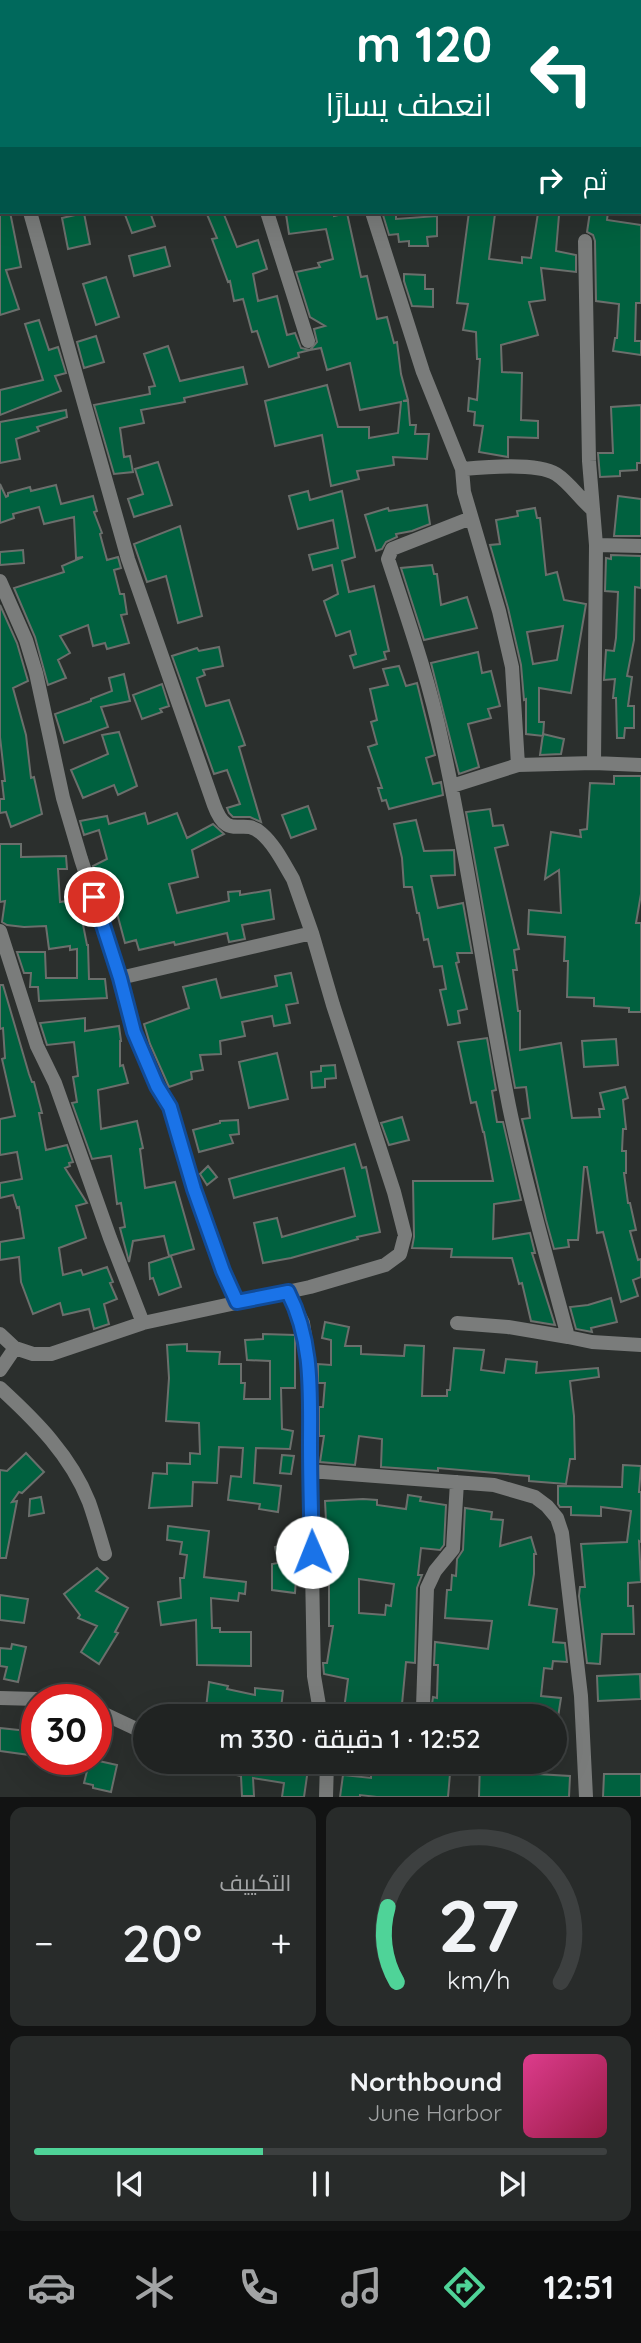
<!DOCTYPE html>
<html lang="ar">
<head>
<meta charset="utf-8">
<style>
  body { margin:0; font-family:Quicksand,Cairo,sans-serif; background:#282b2a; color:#f1f3f6; direction:rtl; height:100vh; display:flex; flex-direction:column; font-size:26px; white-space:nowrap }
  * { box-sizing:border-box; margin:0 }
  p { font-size:23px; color:#a2a4a5 }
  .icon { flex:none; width:38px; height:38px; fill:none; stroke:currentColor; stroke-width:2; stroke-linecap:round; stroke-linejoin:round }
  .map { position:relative; height:1797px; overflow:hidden; direction:ltr }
  .details { display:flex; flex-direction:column; gap:10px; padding:10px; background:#121313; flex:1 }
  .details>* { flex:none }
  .hud { position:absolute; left:0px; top:0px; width:642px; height:214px; box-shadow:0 7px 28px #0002,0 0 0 2px #3d4040; direction:rtl; background:#00695c; color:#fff; overflow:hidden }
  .speed { position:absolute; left:21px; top:1684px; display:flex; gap:14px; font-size:35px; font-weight:700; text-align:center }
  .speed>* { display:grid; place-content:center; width:91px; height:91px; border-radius:50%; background:#202322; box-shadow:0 7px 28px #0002,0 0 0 2px #3d4040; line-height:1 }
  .speed .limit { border:10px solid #d22; background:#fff; color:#111 }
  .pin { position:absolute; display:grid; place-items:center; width:60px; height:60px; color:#fff; margin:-30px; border:4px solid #fff; border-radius:50%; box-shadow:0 2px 7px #0007 }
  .me { position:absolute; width:77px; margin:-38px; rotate:359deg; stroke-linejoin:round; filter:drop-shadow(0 0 5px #0008) }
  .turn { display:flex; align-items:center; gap:24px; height:147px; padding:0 35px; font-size:32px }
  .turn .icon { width:91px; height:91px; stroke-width:2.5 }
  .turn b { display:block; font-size:49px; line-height:60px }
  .then { display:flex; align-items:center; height:66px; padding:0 35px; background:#0003; gap:14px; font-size:26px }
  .big { font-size:52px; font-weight:600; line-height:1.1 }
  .details .widget { flex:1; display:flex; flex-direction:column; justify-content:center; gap:10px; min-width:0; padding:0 24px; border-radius:14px; background:#282b2a }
  .details .dial { align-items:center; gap:0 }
  .dial svg { height:182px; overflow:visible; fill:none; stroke:#3d4040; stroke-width:7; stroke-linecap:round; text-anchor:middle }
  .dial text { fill:#f1f3f6; stroke:none }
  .song { display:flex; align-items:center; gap:21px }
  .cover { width:84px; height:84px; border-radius:10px; background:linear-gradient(135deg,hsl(330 70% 55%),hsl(340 70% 35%)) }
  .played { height:7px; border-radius:4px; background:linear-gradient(90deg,#4fd398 40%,#3d4040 40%) }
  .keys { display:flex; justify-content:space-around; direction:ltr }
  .heat { display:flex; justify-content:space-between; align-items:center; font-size:38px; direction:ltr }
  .details .tiles { flex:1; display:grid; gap:10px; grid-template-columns:1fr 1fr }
  .widget:last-child { grid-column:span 2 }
  .trip { position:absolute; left:133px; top:1704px; width:434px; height:70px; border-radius:35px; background:#202322; box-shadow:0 7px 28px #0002,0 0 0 2px #3d4040; font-weight:600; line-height:70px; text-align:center; direction:rtl }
  .tabs { display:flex; height:112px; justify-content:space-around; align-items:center; background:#0d0e0e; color:#a2a4a5 }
  .tabs .icon { width:49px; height:49px }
  .tabs .current { color:#4fd398 }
  .tabs b { font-size:32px; color:#f1f3f6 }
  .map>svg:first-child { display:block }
  .building { fill:#00613f; stroke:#6b6f6c; stroke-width:2; fill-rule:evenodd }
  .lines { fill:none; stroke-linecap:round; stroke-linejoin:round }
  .street { stroke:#7a7c7b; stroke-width:14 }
  .route-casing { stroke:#114b97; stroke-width:18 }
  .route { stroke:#1a73e8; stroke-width:12 }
</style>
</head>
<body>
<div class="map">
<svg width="641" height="1797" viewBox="0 0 641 1797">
  <rect width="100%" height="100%" fill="#2b2f2d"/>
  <path class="building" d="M0 212H10L21 267 6 270 19 309 0 315Z
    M124 212H150L155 226 132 233Z
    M206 212H223L237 247 258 240 267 269 253 274 258 301 277 296 287 335 295 333 301 348 310 350 298 353 299 357 269 367 257 331 252 332 243 299 234 301 230 281 228 282 212 239 217 238Z
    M302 212H333L334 216 347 213 361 277 367 276 377 319 387 317 394 343 397 342 401 374 408 400 403 401H408L410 425H416L415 434H429L427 459 393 457 394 465 357 471 359 479 331 486 322 435 275 446 265 401 327 385 338 427H369V438L398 433 401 402 360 410 350 363 327 370 321 348 310 350 317 342 314 329 325 326 310 317 296 272 320 267 318 263 333 259 326 229 289 234 286 214Z
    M469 212 495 214 489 259 522 263V257L531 258 538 213 559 215 556 251 576 255V272L541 268 545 300 529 302 538 335 501 345 502 372 522 373 521 420 538 421V438L508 437V457L479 452 483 426 474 425 475 412 468 411 469 398 477 400 480 359H477L476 332 463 330 468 304 457 303Z
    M590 212H608L607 220 641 225V303H636L635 341H641V355L613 351 615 338H617L619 304 596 301 595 241 593 235 587 232Z
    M84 213 90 244 68 249 62 218Z
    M396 214V219L437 216V236L427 237 428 246H409V241L399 242 398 234 389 235 383 215Z
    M165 247 170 266 134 276 129 256Z
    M404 274 425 275V289H433V307L412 306 404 281Z
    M106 277 119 317 96 325 83 284Z
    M39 320 49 350 58 347 66 373 55 376 61 391 0 415V390L43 380 25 324Z
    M96 336 104 362 84 368 77 342Z
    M168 346 180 381 243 367 247 384 184 398 185 402 141 410 144 423 120 428 124 457 130 456 133 472 114 474 94 405 150 394 149 387 155 386 144 354Z
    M641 405V463H637V470L620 471V476L600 477 598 453H613L611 407Z
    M66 410 67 417 37 427 39 431 16 439 20 459 0 463V422Z
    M158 462 172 505 134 517 128 499 143 494 135 469Z
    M0 484 6 497 8 496V493L30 487 31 491 56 485 61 504 93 496 97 511 94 512 102 533 100 534 107 560 118 557 121 568 114 570 120 594H124L127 614 121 615 129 643 107 649 105 643 93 646 88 625 60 636 70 653 58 660 66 678 48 685 35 637 14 588 64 572 62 566 83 557 76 558 74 517 44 524 39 507 13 514 14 518 0 523Z
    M308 491 310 500 342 491 355 557 342 561 349 592 374 586 389 651 384 652 386 659 354 668 350 656 356 654 350 631 336 636 324 601 338 594 332 565 313 570 309 555 338 548 333 520 298 529 289 496Z
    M618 496 641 499V536H614Z
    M427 505 430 524 412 531 396 534 397 537 386 542 382 549 376 551 365 515 388 508 389 511Z
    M535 508 537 518H540L546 575 557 572 564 600 586 604 571 693 539 688V722H544L543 736 526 734V699L524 700 521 665 508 608 490 545 500 544 496 520 518 516 517 511ZM563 626 557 660 533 664 527 632Z
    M180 526 202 616 178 623 166 576 147 582 134 544Z
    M23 550 24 563 0 565V552Z
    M611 555 641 556V588L635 587 634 640 627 676 632 677 628 706H634V728H625L624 738H617L616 698H613L615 679 604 680 606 650 614 651 616 638 618 592 605 591 606 558 611 559Z
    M432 565 434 574H437L441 605 467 597 477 628 424 640 401 568Z
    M0 605 17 643 28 681 13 688 26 735 31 778 34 777 42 814 11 827 6 812 0 813V799H4L2 781H5L0 737Z
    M219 647 223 666 203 670 205 675 197 678 206 706 229 700 245 745 239 747 261 822 250 817H233L229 813 227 808 240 804 227 770 214 774 172 656 197 648 199 651Z
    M478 652 482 673 491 671 500 706 488 709 491 718 468 724 479 767 459 774 431 663Z
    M399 666 406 686 417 683 435 755 426 758 433 784 441 782 443 795 389 809 386 800 382 801 378 788H382L368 747 377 744 371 722 377 720 370 689 388 685 383 669Z
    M124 674 130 701 101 707 108 727 64 743 55 714 91 701V699L112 691 109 678Z
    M162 684 169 706 160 709 162 712 142 719 133 695Z
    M119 732 137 786 118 795 114 785 83 798 71 770 108 754 102 735Z
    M543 734 564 739 561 754 540 755Z
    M614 776H641V894L636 923H641V1012H629V1008L594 1006V998L567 997 568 961H564L565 937 528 934 529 910 561 913 559 870 545 879 551 832 581 837 580 830 587 829 590 783 614 784Z
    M308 806 316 829 291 838 282 815Z
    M490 809 493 826 503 825 508 845 495 848 519 949 514 950 517 970H513L518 1011H520V1050L561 1043 572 1118 600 1117 599 1109H604L600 1093 625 1087 628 1098 623 1100 626 1129H623L622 1151H626V1173H624L628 1203H630L636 1230 630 1231 638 1260 641 1259V1277L633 1280 638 1296 621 1302 603 1232 597 1233 587 1167H584L578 1240H568L569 1247 554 1249 546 1220 522 1119 530 1118 526 1087 515 1088 466 812Z
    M145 813 148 824 177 813 187 838 213 824 224 834 192 850 198 877 169 884 177 913 229 901 228 892 240 891V895L270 890 274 919 242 925 245 939 229 942 227 933 175 945 174 942 139 950 136 940 125 943 110 887 102 890 93 866 107 859 99 830 84 835 80 821 107 816 109 824Z
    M416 820 424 851 454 850 455 875 431 876 438 908 463 903 472 953H457L459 962 456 963 467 1009 458 1011 460 1023 448 1025 440 990 446 989 442 966 434 967 428 939 424 940 419 913H417L412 887H404L402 858 394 824Z
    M0 844H21V857L66 856 67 869H58L60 902 78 899 87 945H88L89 979H105L107 998 39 1001 38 987H30L31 973H24L17 952H45L46 978H77V949L70 950V946L49 949 46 926 24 927 7 925 2 922 5 901 0 902Z
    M291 973 298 1003 286 1005 290 1023 274 1026 272 1016 242 1022 245 1036 220 1041 221 1054 200 1055 203 1070 191 1072 192 1079 169 1087 150 1044 144 1024 189 1008 183 987 216 979 221 998 277 986 275 976Z
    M0 985H3L29 1074 32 1082H34L42 1113H39L46 1150 67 1145 73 1162 69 1163 70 1166 65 1168 87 1203 76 1206 86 1238 59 1248 63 1275 81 1270 83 1275 107 1267 113 1282 110 1283 117 1299 104 1304 109 1324 94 1329 89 1309 63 1315 60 1303 33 1314 21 1282 19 1257 0 1260V1242L24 1238 19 1207 17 1208 13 1195 0 1198V1183L22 1179 17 1152 0 1155V1119L15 1116 2 1059 5 1058 3 1028 0 1029Z
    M85 1018V1031L119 1026 121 1041H120V1066L123 1065 128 1083 98 1090 101 1129 137 1121 143 1148 140 1149 145 1188 175 1182 194 1249 169 1256 164 1236 133 1241 129 1262 120 1228 125 1227 121 1203 117 1204 111 1156 92 1159 72 1103 77 1102 73 1077 78 1076 74 1042 47 1045 40 1023Z
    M487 1038 496 1090 492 1091 497 1122H503L521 1200 494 1204 493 1239 530 1233 535 1253H532L555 1325 531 1321 522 1283 519 1284 512 1258 451 1257 452 1249 412 1248 414 1237 413 1181H493L484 1132H483L476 1102 471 1103 458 1042Z
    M616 1039 618 1065 584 1067 582 1041Z
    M277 1053 288 1099 249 1108 239 1062Z
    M335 1065 336 1078 325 1079V1087L312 1088 311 1072 321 1071V1066Z
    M402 1117 409 1140 389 1145 381 1123Z
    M238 1120 239 1134 230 1135 233 1143 199 1152 193 1130 220 1123V1121Z
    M355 1144 362 1168 366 1167 380 1232 357 1237 358 1239 291 1258 263 1263 254 1223 277 1218 282 1237 355 1216 344 1168 234 1198 229 1179Z
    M208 1166 217 1177 207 1185 200 1174Z
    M171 1256 181 1287 159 1295 153 1278 150 1279 149 1263Z
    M611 1298 617 1322 591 1328 592 1332 576 1329 570 1307 588 1305Z
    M325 1322 349 1327 345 1346H361V1354L404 1356 405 1345 424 1346 422 1396H447V1390H450L454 1348 484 1350 481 1370 504 1373 506 1359 537 1362 536 1373 598 1368 599 1377 570 1381 574 1416 575 1459H570L566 1484 529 1481V1476L438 1468V1471L381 1467 382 1439 359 1436 355 1465 320 1462 324 1436H319V1407H323L325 1383H318V1364L331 1365V1340L322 1338Z
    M263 1334 295 1335V1388H281L282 1429 293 1431 290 1449 256 1448 254 1483 281 1486 278 1512 259 1509 260 1504 228 1500 231 1476 241 1477 243 1448 219 1447 217 1483 193 1482 192 1506 149 1508 153 1473 167 1474V1463L190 1464V1453L200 1454 199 1423 166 1421 169 1378 167 1345 187 1344V1351L220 1352 219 1364H241V1383H245L244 1399H270V1361L247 1360 245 1340 263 1339Z
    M26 1453 44 1472 22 1493 19 1492 12 1502 17 1501 6 1558H0V1470L7 1471Z
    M282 1455 294 1456 291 1474 280 1473Z
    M623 1465 641 1466 639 1492H641V1542L639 1541 641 1582 628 1583V1606H633L634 1634H602L600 1664 587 1663 579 1596 580 1587H585L581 1544 627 1542 631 1511 601 1507V1516L571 1515V1507H560L558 1504V1486L622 1487Z
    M408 1495 421 1497 420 1501 446 1505 444 1545 440 1550 421 1548 418 1575H422L417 1588 415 1663 406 1662 402 1704H413L415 1712 422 1717 431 1711 433 1697 437 1698 438 1665H434L435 1642 488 1649 492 1621 445 1618 447 1590H451L452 1575 456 1576 457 1559 463 1550 465 1508 492 1512 491 1519 503 1520 500 1546 531 1537 536 1554H534V1574L529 1605 557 1609 553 1642 565 1643 567 1662 553 1661 552 1669 544 1668 541 1696 561 1698 558 1717H343L348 1679 324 1674 323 1663H327L333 1626H329V1585H322L324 1540H327L325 1501 363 1499 377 1500V1505L406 1509ZM359 1579 394 1584 391 1606 386 1605 385 1615 359 1613Z
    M41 1497 44 1513 29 1516 30 1499Z
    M168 1526 209 1531 204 1577 246 1582 245 1594 239 1593 238 1601 211 1598 212 1628H220V1632H251V1666L197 1665 196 1620 161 1625 158 1602 181 1598 180 1578H184L187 1555 180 1554 182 1542 167 1540Z
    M283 1545 298 1549 295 1593 272 1590V1564L278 1563 275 1547Z
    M97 1568 108 1578 96 1591 128 1608 115 1632 118 1633 99 1664 81 1652 97 1626 78 1618 80 1615 64 1594Z
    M0 1595 28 1599 24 1623 0 1620Z
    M12 1644 26 1647 18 1682 4 1679 7 1667 0 1666V1648L11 1649Z
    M640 1674 641 1699 598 1701 597 1676Z
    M209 1682 228 1686 227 1689 255 1695V1688L283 1691 280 1717 237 1712V1717H205Z
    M0 1728 37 1732V1756L0 1751Z
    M90 1759 117 1765 111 1792 93 1788V1785L84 1783Z
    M169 1762H189L188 1775 167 1773Z
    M238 1762H309L304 1797H282L284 1783 253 1778 254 1796H242L241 1776 236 1775Z
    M371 1762H451L448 1797H377L360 1795V1797H340L343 1775 371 1778Z
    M480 1762H537V1774L570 1776 569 1797H479Z
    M604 1774H641V1797H603Z"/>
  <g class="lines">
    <path class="street" d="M201 0V2
      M301 0 302 2
      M618 2V0
      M0 101 2 107
      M267 212 308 341
      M372 212 423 372 462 469 464 492 499 611 512 667 518 765 452 786
      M585 241 589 461 596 545
      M462 469C484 467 537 462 556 474 570 483 580 499 592 509
      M0 581 26 640 36 673 63 798 81 859 120 978 134 1032 157 1086 170 1107 194 1189 223 1271 237 1302
      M594 763 596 545 641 546
      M518 765 594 763 641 765
      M0 931 37 1046 55 1083 110 1238 143 1323
      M120 978 312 933
      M288 1292 303 1323 308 1355 314 1676 321 1717
      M457 1323 508 1327 568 1337C548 1261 525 1184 509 1106 485 985 469 863 442 742 429 680 408 620 388 559L392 549 471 518
      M0 1334 15 1348 33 1354H51L143 1323 310 1287 385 1265 400 1254 405 1235 394 1192 333 1005 312 933 293 879C284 864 275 845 261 833 242 816 228 843 214 805L128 559 30 212
      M568 1337 592 1342 641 1345
      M0 1370 15 1348
      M0 1388C36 1421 71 1456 89 1502 95 1519 100 1537 105 1554
      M310 1471 494 1485 535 1497 547 1506 557 1518 562 1533 581 1696 586 1797
      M0 1698 37 1699
      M423 1707 427 1588 435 1571 453 1549 457 1482
      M96 1710 145 1733
      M326 1797 327 1762"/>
  </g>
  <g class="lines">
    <defs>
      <path id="route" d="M94 897 120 978 134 1032 157 1086 170 1107 194 1189 223 1271 237 1302 288 1292C313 1341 310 1391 310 1444 310 1480 311 1516 312 1552"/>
    </defs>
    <use href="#route" class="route-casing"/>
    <use href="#route" class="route"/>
  </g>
</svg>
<div class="speed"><div class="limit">30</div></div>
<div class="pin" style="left:94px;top:897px;background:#d93025"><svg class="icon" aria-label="arrive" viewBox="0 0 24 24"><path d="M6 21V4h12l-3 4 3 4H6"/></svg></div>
<svg class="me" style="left:312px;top:1552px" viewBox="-20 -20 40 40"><circle r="19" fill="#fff"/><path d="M0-13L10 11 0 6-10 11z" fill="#1a73e8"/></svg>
<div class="trip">12:52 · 1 دقيقة · 330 m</div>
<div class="hud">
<div class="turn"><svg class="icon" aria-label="left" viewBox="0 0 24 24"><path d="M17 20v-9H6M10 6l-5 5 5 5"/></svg><div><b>120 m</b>انعطف يسارًا</div></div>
<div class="then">ثم<svg class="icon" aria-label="right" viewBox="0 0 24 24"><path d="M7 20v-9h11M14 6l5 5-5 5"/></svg></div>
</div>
</div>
<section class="details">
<div class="tiles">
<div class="widget dial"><svg viewBox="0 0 100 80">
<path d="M14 69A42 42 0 1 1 86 69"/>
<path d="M14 69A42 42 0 0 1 10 36" stroke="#4fd398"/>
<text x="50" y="56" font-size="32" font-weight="700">27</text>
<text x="50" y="72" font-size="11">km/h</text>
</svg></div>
<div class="widget"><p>التكييف</p>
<div class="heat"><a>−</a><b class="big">20°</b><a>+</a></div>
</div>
<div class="widget">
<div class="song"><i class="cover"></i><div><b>Northbound</b><p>June Harbor</p></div></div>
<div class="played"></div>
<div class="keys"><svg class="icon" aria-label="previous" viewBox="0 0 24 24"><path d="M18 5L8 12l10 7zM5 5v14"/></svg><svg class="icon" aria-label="pause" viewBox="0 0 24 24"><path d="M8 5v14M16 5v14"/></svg><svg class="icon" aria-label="next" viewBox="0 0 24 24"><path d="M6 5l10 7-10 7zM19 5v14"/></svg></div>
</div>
</div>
</section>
<nav class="tabs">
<b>12:51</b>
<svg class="icon current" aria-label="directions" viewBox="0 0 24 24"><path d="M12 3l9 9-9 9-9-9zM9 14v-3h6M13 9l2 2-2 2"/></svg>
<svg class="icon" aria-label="music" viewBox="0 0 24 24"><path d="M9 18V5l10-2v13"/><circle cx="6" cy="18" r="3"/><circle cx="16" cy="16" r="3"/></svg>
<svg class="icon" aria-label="phone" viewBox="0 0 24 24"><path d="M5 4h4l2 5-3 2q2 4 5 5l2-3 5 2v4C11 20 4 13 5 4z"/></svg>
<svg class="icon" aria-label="climate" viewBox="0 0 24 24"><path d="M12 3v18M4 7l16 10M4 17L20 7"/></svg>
<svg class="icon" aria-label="car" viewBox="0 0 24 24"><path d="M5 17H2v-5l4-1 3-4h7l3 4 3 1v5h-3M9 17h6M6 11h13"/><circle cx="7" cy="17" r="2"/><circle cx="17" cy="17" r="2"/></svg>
</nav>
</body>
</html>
